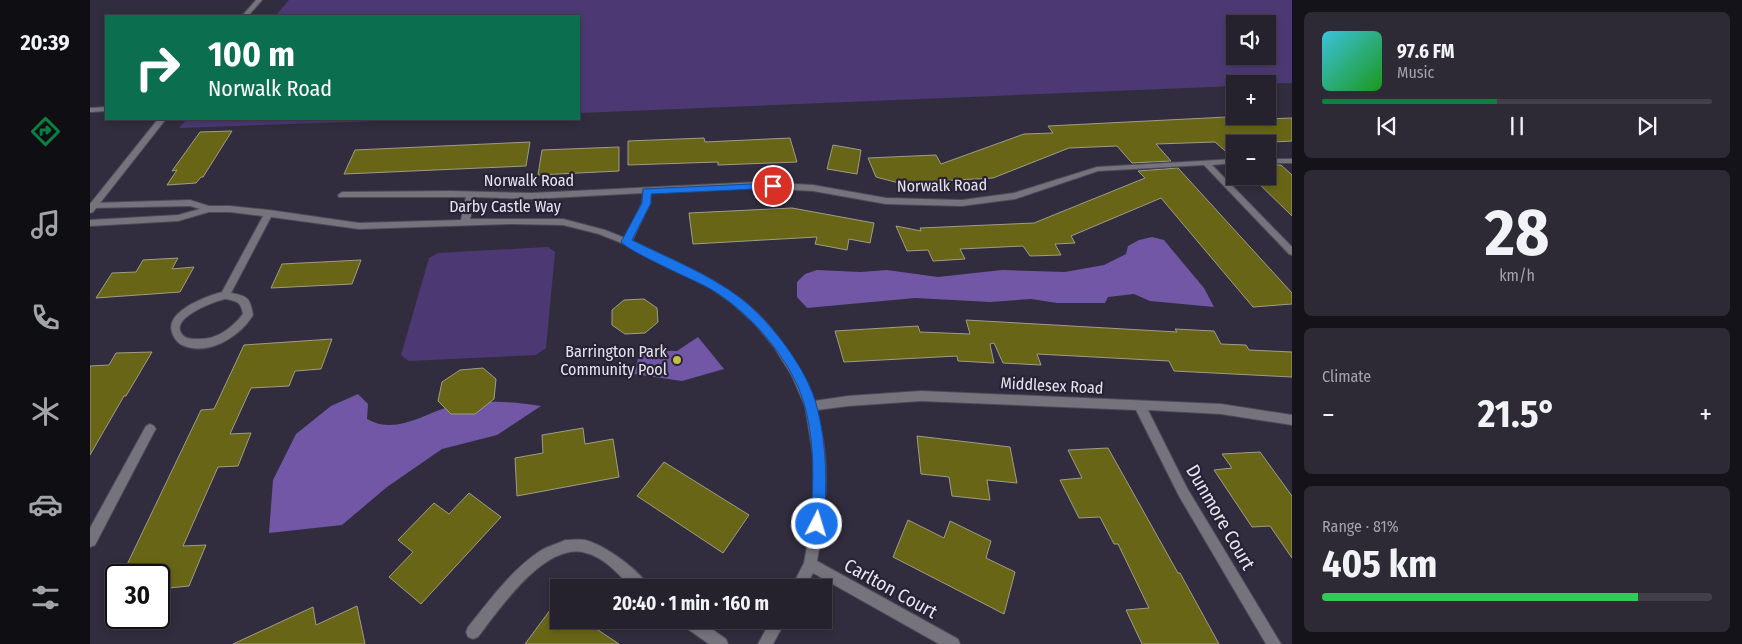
<!DOCTYPE html>
<html lang="en">
<head>
<meta charset="utf-8">
<style>
  body { margin:0; font-family:"Fira Sans Condensed",sans-serif; background:#2d2a36; color:#f1f3f6; height:100vh; display:flex; flex-direction:column; font-size:19px; white-space:nowrap }
  * { box-sizing:border-box; margin:0 }
  p { font-size:16px; color:#a3a4aa }
  .icon { flex:none; width:28px; height:28px; fill:none; stroke:currentColor; stroke-width:2; stroke-linecap:round; stroke-linejoin:round }
  .map { position:relative; flex:1; overflow:hidden }
  .panel { display:flex; flex-direction:column; gap:12px; padding:12px; background:#141319; width:450px }
  .panel>* { flex:none }
  .banner { position:absolute; left:15px; top:15px; width:475px; height:105px; border-radius:0px; box-shadow:0 2px 8px #0003,0 0 0 1px #423f4a; background:#0b6e4f; color:#fff; overflow:hidden }
  .buttons { position:absolute; left:1136px; top:15px; display:grid; gap:10px }
  .buttons a { display:grid; place-items:center; width:50px; height:50px; border-radius:0px; background:#25222e; box-shadow:0 2px 8px #0003,0 0 0 1px #423f4a; font-size:25px }
  .speed { position:absolute; left:15px; top:564px; display:flex; gap:10px; font-size:25px; font-weight:700; text-align:center }
  .speed>* { display:grid; place-content:center; width:65px; height:65px; border-radius:50%; background:#25222e; box-shadow:0 2px 8px #0003,0 0 0 1px #423f4a; line-height:1 }
  .speed .limit { border:2px solid #111; border-radius:8px; background:#fff; color:#111 }
  .pin { position:absolute; display:grid; place-items:center; width:42px; height:42px; color:#fff; margin:-21px; border:2px solid #fff; border-radius:50%; box-shadow:0 1px 5px #0007 }
  .me { position:absolute; width:55px; margin:-28px; rotate:5deg; stroke-linejoin:round; filter:drop-shadow(0 0 4px #0008) }
  .turn { display:flex; align-items:center; gap:18px; height:105px; padding:0 20px; font-size:22px }
  .turn .icon { width:65px; height:65px; stroke-width:2.5 }
  .turn b { display:block; font-size:35px; line-height:42px }
  .big { font-size:38px; font-weight:700; line-height:1.1 }
  .panel .card { flex:1; display:flex; flex-direction:column; justify-content:center; gap:8px; min-width:0; padding:0 18px; border-radius:8px; background:#2d2a36 }
  .panel .dial { align-items:center; gap:0 }
  .dial b { font-size:65px; line-height:1 }
  .song { display:flex; align-items:center; gap:15px }
  .cover { width:60px; height:60px; border-radius:8px; background:linear-gradient(135deg,hsl(190 70% 55%),hsl(120 70% 35%)) }
  .played { height:5px; border-radius:2px; background:linear-gradient(90deg,#0b8043 45%,#423f4a 45%) }
  .keys { display:flex; justify-content:space-around; direction:ltr }
  .heat { display:flex; justify-content:space-between; align-items:center; font-size:28px; direction:ltr }
  .charge { height:8px; border-radius:4px; background:linear-gradient(90deg,#34c759 81%,#423f4a 0) }
  .trip { position:absolute; left:460px; top:579px; width:282px; height:50px; border-radius:0px; background:#25222e; box-shadow:0 2px 8px #0003,0 0 0 1px #423f4a; font-weight:700; line-height:50px; text-align:center }
  main { display:flex; flex:1; min-height:0 }
  .menu { display:flex; flex-direction:column; width:90px; justify-content:space-around; align-items:center; background:#0f0e12; color:#a3a4aa }
  .menu .icon { width:35px; height:35px }
  .menu .current { color:#0b8043 }
  .menu b { font-size:22px; color:#f1f3f6 }
  .map>svg:first-child { display:block }
  .green { fill:#4c3973; fill-rule:evenodd }
  .water { fill:#7157a6 }
  .building { fill:#686616; stroke:#9d9d87 }
  .lines { fill:none; stroke-linecap:round; stroke-linejoin:round }
  .minor-casing { stroke:#4e4a5a; stroke-width:2 }
  .tertiary-casing { stroke:#4e4a5a; stroke-width:2 }
  .minor { fill:#75737c; fill-rule:evenodd }
  .tertiary { fill:#75737c; fill-rule:evenodd }
  .route { fill:#1a73e8; stroke:#114b97 }
  .poi-dot { fill:#c1bd40; stroke:#282334; stroke-width:2 }
  .labels { text-anchor:middle; stroke-width:4.5; stroke-linejoin:round; paint-order:stroke }
  .street-label { font-size:16px; fill:#e6e3ef; stroke:#282334 }
  .poi-label { font-size:16px; fill:#e6e3ef; stroke:#282334; text-anchor:end }
  .near-street-label { font-size:19px; fill:#e6e3ef; stroke:#282334 }
</style>
</head>
<body>
<main>
<nav class="menu">
<b>20:39</b>
<svg class="icon current" aria-label="directions" viewBox="0 0 24 24"><path d="M12 3l9 9-9 9-9-9zM9 14v-3h6M13 9l2 2-2 2"/></svg>
<svg class="icon" aria-label="music" viewBox="0 0 24 24"><path d="M9 18V5l10-2v13"/><circle cx="6" cy="18" r="3"/><circle cx="16" cy="16" r="3"/></svg>
<svg class="icon" aria-label="phone" viewBox="0 0 24 24"><path d="M5 4h4l2 5-3 2q2 4 5 5l2-3 5 2v4C11 20 4 13 5 4z"/></svg>
<svg class="icon" aria-label="climate" viewBox="0 0 24 24"><path d="M12 3v18M4 7l16 10M4 17L20 7"/></svg>
<svg class="icon" aria-label="car" viewBox="0 0 24 24"><path d="M5 17H2v-5l4-1 3-4h7l3 4 3 1v5h-3M9 17h6M6 11h13"/><circle cx="7" cy="17" r="2"/><circle cx="17" cy="17" r="2"/></svg>
<svg class="icon" aria-label="filters" viewBox="0 0 24 24"><path d="M4 7h16M4 17h16"/><circle cx="9" cy="7" r="2"/><circle cx="15" cy="17" r="2"/></svg>
</nav>
<div class="map">
<svg width="1202" height="644" viewBox="0 0 1202 644">
  <rect width="100%" height="100%" fill="#312d3e"/>
  <path class="green" d="M199 0H1202V83L1145 84V86L489 113V16H185ZM1145 24H1178V56H1145Z
    M97 119H345L89 128Z
    M458 247 465 252 456 348 446 355 319 361 311 355 339 258 348 253Z"/>
  <path class="water" d="M1062 237 1074 240 1083 251 1114 288 1124 307 1060 301 1044 294 1018 297 1015 303H967L941 299 900 302 825 298 717 308 707 297V282L715 274 727 270 771 272 797 270 848 277 912 270 975 272 1014 265 1036 254 1038 246 1049 240Z
    M608 337 634 369 592 381 544 374 550 351H587Z
    M268 394 278 404 277 419C305 435 332 415 358 407 364 405 371 405 377 404 403 400 425 402 451 406L407 435 352 449 297 487 252 525 179 533 183 480 206 434 241 406Z"/>
  <path class="building" d="M1137 117 1141 120 1202 118V141L1145 144V157H1142L1125 142 1066 144 1081 161 1042 163 1027 146 979 148 903 178 809 183 786 177 778 158 846 155 851 164 934 134 963 133 958 126Z
    M142 131 113 177H111L106 183 77 185 87 170 82 171 110 132Z
    M614 138 615 142 700 138 707 162 628 165V162L538 165V141Z
    M440 142 436 166 254 174 265 150Z
    M743 145 771 150 767 174 737 169Z
    M529 147V171L448 175 452 150Z
    M1178 165H1191L1202 175V216L1161 176H1178Z
    M1088 168 1202 293V304L1163 307 1071 198 981 236 985 243 965 244 971 255 940 256 933 246 870 249 875 259 843 261 838 250 817 251 806 226 831 231 830 228 944 223 1055 178 1048 171Z
    M702 208 784 223 780 243 759 239 757 250 725 244 727 237 603 244 599 213Z
    M88 258 82 269 104 267 90 292 6 298 22 273 46 272 53 260Z
    M271 260 262 284 181 288 192 264Z
    M554 299 567 308 568 322 555 333 535 334 522 325V310L534 300Z
    M876 320 1087 332 1085 329 1124 331 1131 344 1156 345 1159 350 1202 352V377L1084 371 1079 361 947 354 951 365 913 363 904 343 900 344 904 363 868 361 867 356 754 362 745 331 828 326 830 332 880 334Z
    M242 339 231 369 205 371 199 386 161 388 140 434 161 433 148 466 128 467 93 546 116 545 99 586 69 589V575H32L111 410 124 409 154 345Z
    M62 352 36 396H34L0 455V366L19 365 26 353Z
    M393 368 406 379 404 399 385 414H361L348 401 352 382 370 370Z
    M493 428 495 444 523 439 529 477 427 496 425 458 453 453 452 435Z
    M827 436 920 447 927 483 897 480 900 500 862 496 859 477 831 474Z
    M1018 448 1088 573H1090L1129 644H1052L1036 610 1059 608 1028 544H1024L1010 517 989 518 970 480 992 478 978 450Z
    M1170 452 1202 496V558L1180 526 1162 527 1124 470 1142 468 1132 454Z
    M574 462 659 515 633 553 547 496Z
    M379 493 411 517 331 604 299 577 323 552 308 540 344 503 359 514Z
    M818 520 854 538 860 521 901 541 896 558 925 572 914 614 803 557Z
    M469 598V620H493L529 644H435Z
    M267 606 275 644H143L223 607 226 625Z"/>
  <g class="lines">
    <defs>
      <path id="minor" d="M1145 159V163L1122 165 1202 247V255L1199 254 1114 165 1008 171 925 199 872 206 796 204 723 191 669 188 561 193 560 203 542 241C587 263 639 282 674 320 696 344 711 371 724 401L758 396 831 391 1131 404 1202 415V425L1131 414 1058 410 1097 488 1191 644H1176L1089 496 1046 410 831 401 758 406 727 410C730 425 734 441 735 456 738 491 733 526 727 561L868 639 870 644H849L723 573 715 588H701L714 563 721 524 724 488 723 455 715 406 702 376 684 347 665 324 643 304 619 287 534 244 509 234 473 225 421 224 269 229 181 217 141 293C158 296 160 298 163 315 150 337 116 358 90 344 86 341 83 336 82 332 75 311 117 296 132 292L173 216 140 212H119L88 221 0 226V220L88 215 110 209 100 206 0 208V204L3 203 100 200 119 206H140L179 210 269 223 371 220 376 197H249L248 195 252 192 361 191 442 193 669 182 723 185 796 198 872 200 924 193 1007 167ZM553 193 552 203 535 238 515 230 473 219H380L385 197 442 199ZM135 299C147 301 151 302 153 314 141 329 126 340 107 339 103 339 99 339 95 337 73 320 125 301 135 299Z
        M1178 159H1202V163H1178Z
        M60 424 64 426 66 429 64 432 5 545 0 547V528L56 426Z
        M475 540C481 540 489 539 495 540 513 544 552 571 559 588H542C528 574 515 558 496 553 455 541 409 610 388 637L383 639 378 637 376 632 378 627C400 600 421 570 450 551 458 546 467 544 475 540Z
        M590 620H609L636 639 638 644H619L592 625Z
        M681 620H696L683 644H668Z"/>
      <path id="tertiary" d="M166 0H172L158 16H152Z
        M16 107V111L0 112V108Z
        M68 119H76L3 212 0 213V204Z"/>
    </defs>
    <use href="#minor" class="minor-casing"/>
    <use href="#tertiary" class="tertiary-casing"/>
    <use href="#minor" class="minor"/>
    <use href="#tertiary" class="tertiary"/>
  </g>
  <path class="route" d="M683 183 686 184V188L561 194V203L542 240C578 258 617 273 649 297 680 320 718 370 727 407 737 446 737 485 734 524L732 529 727 531 722 529 720 524C724 485 725 445 715 407 703 360 657 308 615 286 599 278 540 252 531 242L552 203 553 189Z"/>
  <circle class="poi-dot" cx="587" cy="360" r="5"/>
  <g class="labels">
    <g class="street-label">
      <text x="439" y="186">Norwalk Road</text>
      <text transform="translate(852 185) rotate(-1)" y="6">Norwalk Road</text>
      <text x="415" y="212">Darby Castle Way</text>
      <text transform="translate(962 385) rotate(3)" y="6">Middlesex Road</text>
    </g>
    <g class="poi-label">
      <text x="577" y="357">Barrington Park<tspan x="577" dy="18">Community Pool</tspan></text>
    </g>
    <g class="near-street-label">
      <text transform="translate(1131 517) rotate(60)" y="7">Dunmore Court</text>
      <text transform="translate(801 588) rotate(29)" y="7">Carlton Court</text>
    </g>
  </g>
</svg>
<div class="buttons">
<a><svg class="icon" aria-label="sound" viewBox="0 0 24 24"><path d="M4 9h4l5-4v14l-5-4H4zM17 9q2 3 0 6"/></svg></a>
<a>+</a>
<a>−</a>
</div>
<div class="speed"><div class="limit">30</div></div>
<div class="pin" style="left:683px;top:186px;background:#d93025"><svg class="icon" aria-label="arrive" viewBox="0 0 24 24"><path d="M6 21V4h12l-3 4 3 4H6"/></svg></div>
<svg class="me" style="left:727px;top:524px" viewBox="-20 -20 40 40"><circle r="17" fill="#1a73e8" stroke="#fff" stroke-width="3"/><path d="M0-11L8 9 0 5-8 9z" fill="#fff"/></svg>
<div class="trip">20:40 · 1 min · 160 m</div>
<div class="banner">
<div class="turn"><svg class="icon" aria-label="right" viewBox="0 0 24 24"><path d="M7 20v-9h11M14 6l5 5-5 5"/></svg><div><b>100 m</b>Norwalk Road</div></div>
</div>
</div>
<section class="panel">
<div class="card">
<div class="song"><i class="cover"></i><div><b>97.6 FM</b><p>Music</p></div></div>
<div class="played"></div>
<div class="keys"><svg class="icon" aria-label="previous" viewBox="0 0 24 24"><path d="M18 5L8 12l10 7zM5 5v14"/></svg><svg class="icon" aria-label="pause" viewBox="0 0 24 24"><path d="M8 5v14M16 5v14"/></svg><svg class="icon" aria-label="next" viewBox="0 0 24 24"><path d="M6 5l10 7-10 7zM19 5v14"/></svg></div>
</div>
<div class="card dial"><b>28</b><p>km/h</p></div>
<div class="card"><p>Climate</p>
<div class="heat"><a>−</a><b class="big">21.5°</b><a>+</a></div>
</div>
<div class="card"><p>Range · 81%</p><b class="big">405 km</b><div class="charge"></div></div>
</section>
</main>
</body>
</html>
